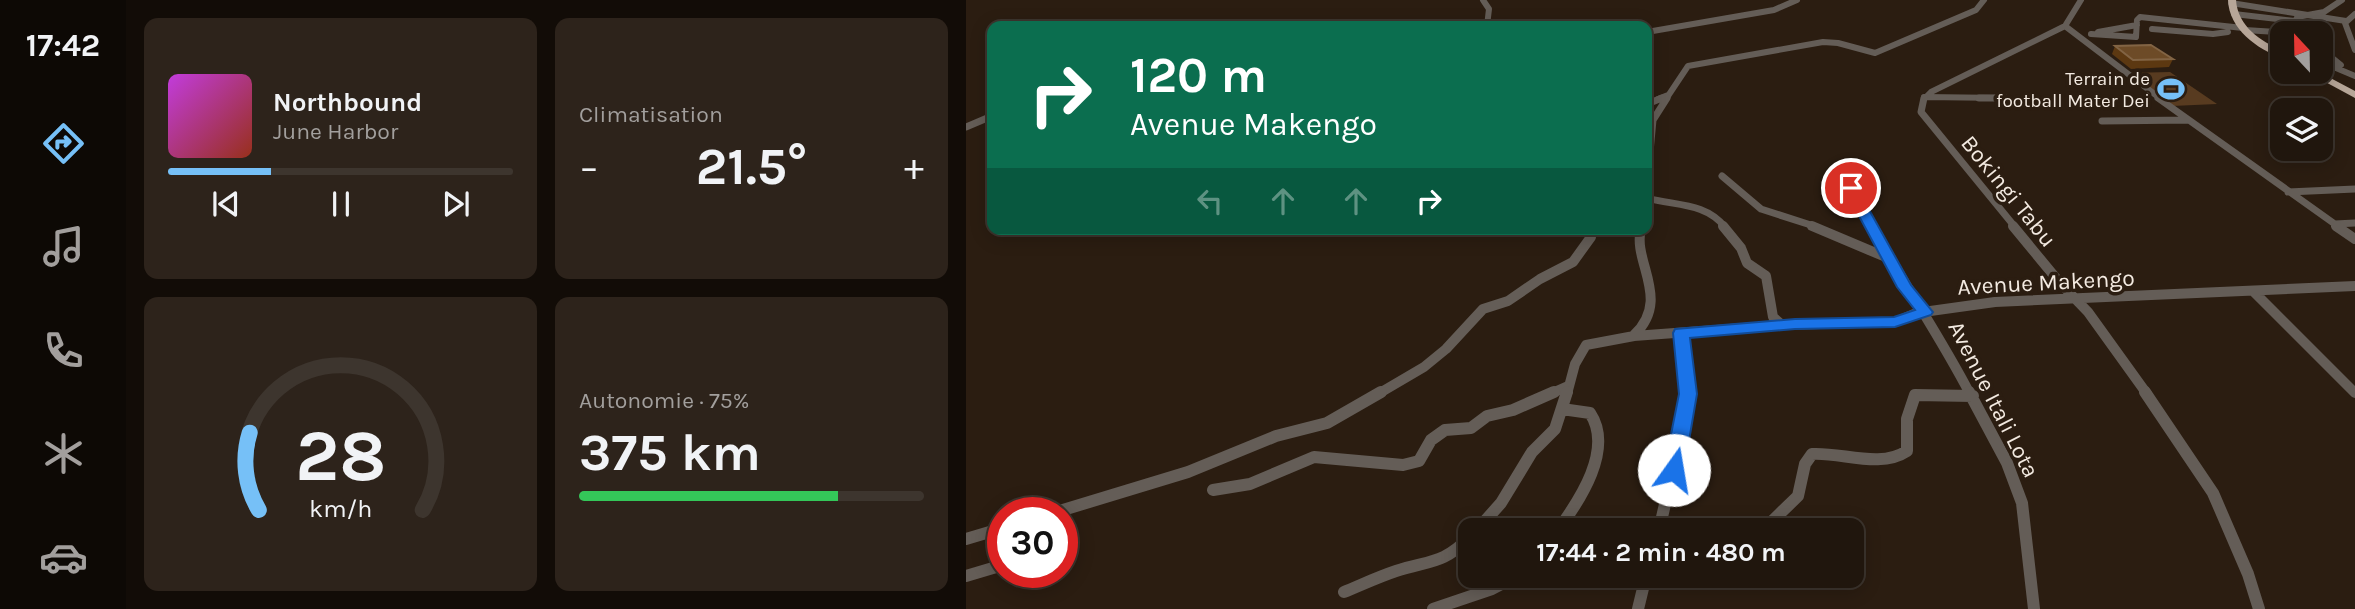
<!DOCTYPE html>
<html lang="fr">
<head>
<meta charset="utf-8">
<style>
  body { margin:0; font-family:Karla,sans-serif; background:#2d231b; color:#f1f3f6; height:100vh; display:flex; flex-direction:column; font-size:26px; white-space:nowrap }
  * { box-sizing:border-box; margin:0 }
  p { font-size:23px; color:#a29f9d }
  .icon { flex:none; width:38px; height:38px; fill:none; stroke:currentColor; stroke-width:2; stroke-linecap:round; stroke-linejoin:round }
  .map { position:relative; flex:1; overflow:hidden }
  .panel { display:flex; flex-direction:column; gap:18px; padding:18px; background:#120c07; width:840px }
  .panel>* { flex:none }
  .guide { position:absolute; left:21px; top:21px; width:665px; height:214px; border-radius:14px; box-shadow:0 4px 18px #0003,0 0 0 2px #3d352e; background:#0b6e4f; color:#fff; overflow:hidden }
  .needle { width:46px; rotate:338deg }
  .tools { position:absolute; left:1304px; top:21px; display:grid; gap:14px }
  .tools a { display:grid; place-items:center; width:63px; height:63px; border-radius:14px; background:#20160d; box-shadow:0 4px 18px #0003,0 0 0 2px #3d352e; font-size:35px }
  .speed { position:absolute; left:21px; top:497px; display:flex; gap:14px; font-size:35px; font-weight:700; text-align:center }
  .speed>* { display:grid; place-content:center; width:91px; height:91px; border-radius:50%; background:#20160d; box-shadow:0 4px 18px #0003,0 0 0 2px #3d352e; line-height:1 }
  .speed .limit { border:10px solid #d22; background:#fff; color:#111 }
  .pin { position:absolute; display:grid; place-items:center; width:60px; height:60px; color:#fff; margin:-30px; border:4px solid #fff; border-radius:50%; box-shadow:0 2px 7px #0007 }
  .me { position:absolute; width:77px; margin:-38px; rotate:13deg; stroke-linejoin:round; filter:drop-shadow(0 0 5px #0008) }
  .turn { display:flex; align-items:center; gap:24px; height:147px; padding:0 28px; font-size:32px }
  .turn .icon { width:91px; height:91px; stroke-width:2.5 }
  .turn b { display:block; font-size:49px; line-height:60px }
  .lanes { display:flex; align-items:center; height:66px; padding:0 28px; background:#0003; justify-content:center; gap:35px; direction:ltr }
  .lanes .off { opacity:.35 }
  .big { font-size:52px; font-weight:700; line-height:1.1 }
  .panel .card { flex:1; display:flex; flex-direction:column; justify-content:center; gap:10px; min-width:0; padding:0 24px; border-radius:14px; background:#2d231b }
  .panel .dial { align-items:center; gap:0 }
  .dial svg { height:182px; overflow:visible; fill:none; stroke:#3d352e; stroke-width:7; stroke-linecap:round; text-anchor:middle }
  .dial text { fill:#f1f3f6; stroke:none }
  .song { display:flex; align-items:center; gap:21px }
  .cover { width:84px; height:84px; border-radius:10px; background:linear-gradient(135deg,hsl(290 70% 55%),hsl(10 70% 35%)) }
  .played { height:7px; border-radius:4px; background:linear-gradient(90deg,#76c0f7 30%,#3d352e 30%) }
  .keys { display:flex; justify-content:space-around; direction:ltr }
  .heat { display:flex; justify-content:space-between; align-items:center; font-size:38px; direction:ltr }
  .charge { height:10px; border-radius:5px; background:linear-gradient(90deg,#34c759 75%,#3d352e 0) }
  .panel .tiles { flex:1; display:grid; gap:18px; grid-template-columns:repeat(2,1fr) }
  .trip { position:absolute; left:492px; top:518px; width:406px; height:70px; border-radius:14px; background:#20160d; box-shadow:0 4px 18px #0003,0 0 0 2px #3d352e; font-weight:700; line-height:70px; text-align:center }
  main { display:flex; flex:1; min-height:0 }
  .tab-bar { display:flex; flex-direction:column; width:126px; justify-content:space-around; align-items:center; background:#0d0905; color:#a29f9d }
  .tab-bar .icon { width:49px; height:49px }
  .tab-bar .active { color:#76c0f7 }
  .tab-bar b { font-size:32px; color:#f1f3f6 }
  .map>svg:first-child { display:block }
  .green { fill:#583b20 }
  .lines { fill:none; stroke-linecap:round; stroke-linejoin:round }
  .minor-far3 { stroke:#645d57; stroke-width:6 }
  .minor-far2 { stroke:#645d57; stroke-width:7 }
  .minor-far1 { stroke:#645d57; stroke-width:10 }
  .minor { stroke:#645d57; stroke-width:12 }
  .trunk { fill:#b7a698; fill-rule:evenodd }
  .wall { fill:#5c3811 }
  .building { fill:#6d4b27; stroke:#826444; stroke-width:2 }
  .route { fill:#1a73e8; stroke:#114b97; stroke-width:2 }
  .labels { text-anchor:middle; stroke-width:7; stroke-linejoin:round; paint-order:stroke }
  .far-poi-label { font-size:19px; fill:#f3eae1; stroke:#2b1d11; text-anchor:end }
  .street-label { font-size:23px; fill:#f3eae1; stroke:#2b1d11 }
</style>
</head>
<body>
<main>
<nav class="tab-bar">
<b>17:42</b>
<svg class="icon active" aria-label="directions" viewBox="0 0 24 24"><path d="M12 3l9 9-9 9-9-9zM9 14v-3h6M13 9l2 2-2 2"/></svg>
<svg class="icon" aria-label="music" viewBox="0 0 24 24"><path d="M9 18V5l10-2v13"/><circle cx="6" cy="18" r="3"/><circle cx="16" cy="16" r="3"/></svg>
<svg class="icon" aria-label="phone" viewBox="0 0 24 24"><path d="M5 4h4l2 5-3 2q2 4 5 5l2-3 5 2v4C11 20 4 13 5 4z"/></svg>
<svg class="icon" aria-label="climate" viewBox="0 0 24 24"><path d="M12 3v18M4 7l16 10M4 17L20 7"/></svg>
<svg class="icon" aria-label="car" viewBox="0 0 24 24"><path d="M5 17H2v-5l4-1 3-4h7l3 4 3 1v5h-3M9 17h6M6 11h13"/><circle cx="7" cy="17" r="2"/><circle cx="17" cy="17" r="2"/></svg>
</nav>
<section class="panel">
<div class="tiles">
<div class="card">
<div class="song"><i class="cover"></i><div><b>Northbound</b><p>June Harbor</p></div></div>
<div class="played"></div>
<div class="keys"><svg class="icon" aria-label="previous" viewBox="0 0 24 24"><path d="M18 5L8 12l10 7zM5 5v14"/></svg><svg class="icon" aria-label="pause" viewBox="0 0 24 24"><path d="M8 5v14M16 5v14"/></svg><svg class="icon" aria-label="next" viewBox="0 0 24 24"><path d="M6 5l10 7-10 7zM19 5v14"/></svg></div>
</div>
<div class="card"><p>Climatisation</p>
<div class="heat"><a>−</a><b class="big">21.5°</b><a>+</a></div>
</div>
<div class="card dial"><svg viewBox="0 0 100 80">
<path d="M14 69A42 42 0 1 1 86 69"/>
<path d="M14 69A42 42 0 0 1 10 35" stroke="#76c0f7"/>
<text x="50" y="56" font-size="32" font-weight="700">28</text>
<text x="50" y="72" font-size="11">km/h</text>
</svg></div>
<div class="card"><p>Autonomie · 75%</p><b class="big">375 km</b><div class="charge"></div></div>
</div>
</section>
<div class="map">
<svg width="1389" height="609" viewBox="0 0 1389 609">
  <rect width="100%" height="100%" fill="#2b1d11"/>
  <path class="green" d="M1204 72 1251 104 1206 106 1161 73Z"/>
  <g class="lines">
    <path class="minor-far3" d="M517 0 523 9 521 26
      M1265 3 1380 21
      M1268 14 1329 21
      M1389 14 1379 23 1389 50
      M1099 26 1195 99
      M1186 29 1247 34 1262 32
      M1279 30 1328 33
      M681 32 808 10 831 0
      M1132 32 1171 25
      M1338 33 1329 26 1331 17 1358 12 1376 0
      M1125 34 1170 37 1171 20 1174 17 1277 28
      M1370 68 1389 76
      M1348 73 1375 65 1354 48
      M958 97 1039 98
      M692 99 702 95
      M700 99 722 66 857 42 872 43 909 53 1010 10 1018 0
      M958 99 965 92 1099 26 1115 0"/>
    <path class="minor-far2" d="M958 98 955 112 1049 227
      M1013 98H1039
      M1192 98 1373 227
      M681 104 696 98
      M1136 121 1222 120
      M0 127 26 116
      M756 176 795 209 851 227
      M681 184 687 120 701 98
      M885 188 907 227
      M1322 192 1389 189
      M681 198C709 206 739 202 759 227
      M1369 224 1389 223"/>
    <path class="minor-far1" d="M757 226 775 248 781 263 800 276 807 317 816 325
      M846 226 922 258
      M906 226C937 283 974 336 1004 394
      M1047 226 1094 283 1122 312 1181 394
      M1370 226 1389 239
      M1287 291 1389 393
      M715 333 722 394
      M668 335C706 299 666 262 675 229
      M412 394 458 367 480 349 517 309 542 301 574 279 607 262 625 237V229
      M584 394 602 386
      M601 394 609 364 620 345 668 336 816 325 929 322 950 313 1029 302 1389 286"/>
    <path class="minor" d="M1003 392 1041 463 1056 503 1068 609
      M1179 392 1247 493 1282 574 1293 609
      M247 490 284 484 348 457 437 465 453 461 465 440 479 430 505 428 521 416 547 410 588 392
      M87 513 222 472 310 436 361 423 415 392
      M695 524 732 530
      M511 530 535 503 566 452 589 429 601 392
      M592 530C614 500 648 449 624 413L596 409
      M693 530 720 414 722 392
      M797 530 832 496 839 464 846 454C876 452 914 469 941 451V419L949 395 1007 396
      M0 539 37 528
      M0 576 37 565
      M378 592C395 585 412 577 430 571 464 560 476 565 504 537
      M467 609 526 589 551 576
      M672 609 680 576"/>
    <path class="trunk" d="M1262 0H1270C1272 27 1294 40 1316 51V58C1291 49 1263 29 1262 0Z
      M1341 72H1353L1389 91V98Z"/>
  </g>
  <path class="wall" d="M1149 46 1207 59 1203 67 1165 69 1146 54Z"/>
  <path class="building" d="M1185 45 1207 59 1167 60 1149 46Z"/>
  <path class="route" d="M885 184 891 188 945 285 967 312 965 315 929 327 829 329 724 338 731 394 718 470 715 475 708 478 701 475 698 470 713 394 707 333 709 329 829 319 928 317 949 310 931 287 878 188Z"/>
  <defs>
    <symbol id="stadium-bare" viewBox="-9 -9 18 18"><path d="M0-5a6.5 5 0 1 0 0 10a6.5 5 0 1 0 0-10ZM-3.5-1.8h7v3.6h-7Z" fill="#76c0f7" stroke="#2b1d11" stroke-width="2.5" paint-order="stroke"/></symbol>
  </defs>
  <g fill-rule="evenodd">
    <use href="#stadium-bare" x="1186" y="70" width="38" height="38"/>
  </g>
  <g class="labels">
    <g class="far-poi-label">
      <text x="1184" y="85">Terrain de<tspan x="1184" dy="22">football Mater Dei</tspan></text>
    </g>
    <g class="street-label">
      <text transform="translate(1043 191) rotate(51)" y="8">Bokingi Tabu</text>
      <text transform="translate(1080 282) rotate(-3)" y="8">Avenue Makengo</text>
      <text transform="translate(1028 399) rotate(63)" y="8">Avenue Itali Lota</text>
    </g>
  </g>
</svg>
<div class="tools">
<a><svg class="needle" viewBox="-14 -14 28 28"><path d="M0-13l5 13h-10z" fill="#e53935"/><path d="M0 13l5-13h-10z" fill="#a29f9d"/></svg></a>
<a><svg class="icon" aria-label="layers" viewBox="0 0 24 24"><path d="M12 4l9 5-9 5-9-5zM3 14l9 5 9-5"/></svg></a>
</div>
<div class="speed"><div class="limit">30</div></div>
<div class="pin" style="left:885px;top:188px;background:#d93025"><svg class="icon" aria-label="arrive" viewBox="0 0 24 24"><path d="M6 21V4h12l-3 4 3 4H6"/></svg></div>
<svg class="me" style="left:708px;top:470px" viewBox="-20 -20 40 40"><circle r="19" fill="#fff"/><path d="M0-13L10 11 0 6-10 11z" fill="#1a73e8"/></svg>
<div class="trip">17:44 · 2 min · 480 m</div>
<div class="guide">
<div class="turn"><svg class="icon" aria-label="right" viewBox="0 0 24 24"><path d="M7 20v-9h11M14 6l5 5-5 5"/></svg><div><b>120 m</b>Avenue Makengo</div></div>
<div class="lanes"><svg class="icon off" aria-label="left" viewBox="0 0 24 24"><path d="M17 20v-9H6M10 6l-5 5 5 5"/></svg><svg class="icon off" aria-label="ahead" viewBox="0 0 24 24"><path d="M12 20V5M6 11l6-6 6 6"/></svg><svg class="icon off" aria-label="ahead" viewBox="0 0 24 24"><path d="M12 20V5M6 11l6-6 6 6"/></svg><svg class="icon" aria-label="right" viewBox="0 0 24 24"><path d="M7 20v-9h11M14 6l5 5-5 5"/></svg></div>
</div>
</div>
</main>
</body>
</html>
